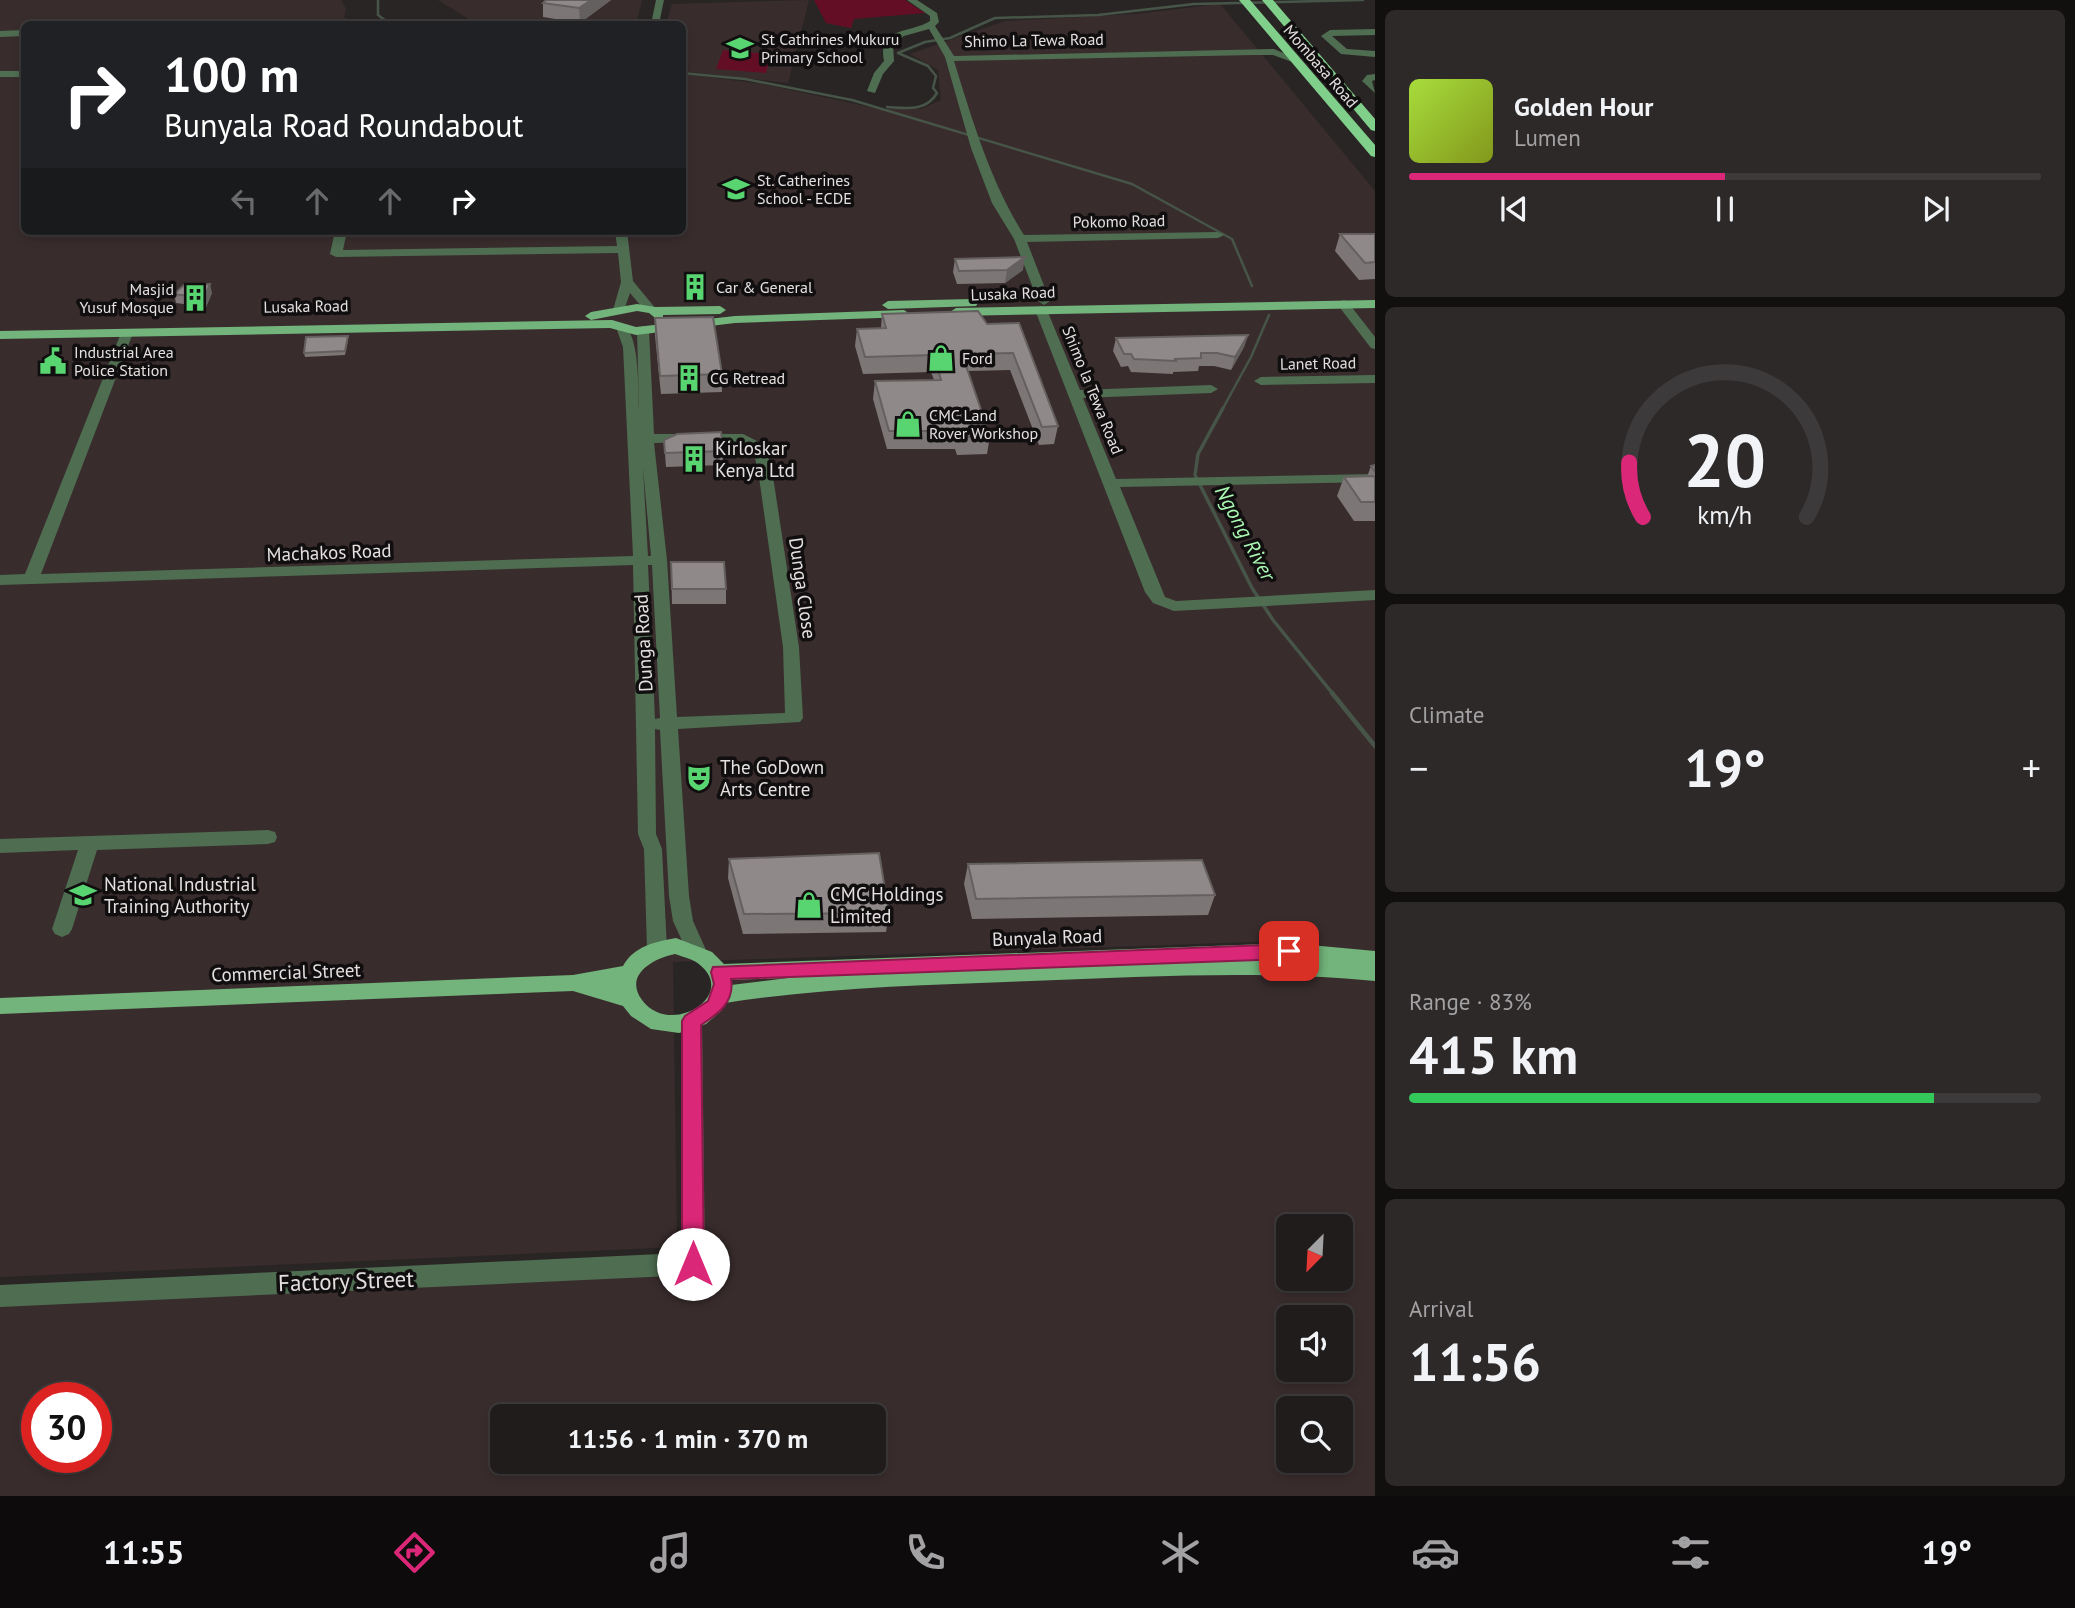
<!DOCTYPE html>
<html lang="en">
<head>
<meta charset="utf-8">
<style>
  body { margin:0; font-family:"PT Sans",sans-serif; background:#2d2929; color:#f1f3f6; height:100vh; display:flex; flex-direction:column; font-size:26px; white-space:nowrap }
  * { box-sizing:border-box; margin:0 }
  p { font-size:23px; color:#a2a1a3 }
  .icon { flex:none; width:38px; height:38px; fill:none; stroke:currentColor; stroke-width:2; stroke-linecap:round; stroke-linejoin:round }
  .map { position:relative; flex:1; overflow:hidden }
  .sheet { display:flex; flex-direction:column; gap:10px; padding:10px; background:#120f0f; width:700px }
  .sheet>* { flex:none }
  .banner { position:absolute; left:21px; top:21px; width:665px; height:214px; border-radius:10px; box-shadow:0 4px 10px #0003,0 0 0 2px #3d3a3b; background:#202124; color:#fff; overflow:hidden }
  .needle { width:46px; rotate:204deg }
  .buttons { position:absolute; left:1276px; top:1214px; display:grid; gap:14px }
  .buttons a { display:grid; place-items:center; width:77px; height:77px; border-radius:10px; background:#201c1c; box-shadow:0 4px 10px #0003,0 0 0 2px #3d3a3b; font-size:35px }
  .speed { position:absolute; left:21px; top:1382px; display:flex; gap:14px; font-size:35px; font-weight:700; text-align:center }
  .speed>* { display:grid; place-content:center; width:91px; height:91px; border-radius:50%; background:#201c1c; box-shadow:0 4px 10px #0003,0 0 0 2px #3d3a3b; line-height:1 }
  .speed .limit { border:10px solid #d22; background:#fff; color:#111 }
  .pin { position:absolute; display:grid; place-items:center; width:60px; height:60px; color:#fff; margin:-30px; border-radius:14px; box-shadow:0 4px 10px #0006 }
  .me { position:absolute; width:77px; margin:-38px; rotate:0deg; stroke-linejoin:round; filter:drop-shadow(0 0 5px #0008) }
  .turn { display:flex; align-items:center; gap:24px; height:147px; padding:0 28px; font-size:32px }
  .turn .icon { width:91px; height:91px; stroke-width:2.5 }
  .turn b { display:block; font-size:49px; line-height:60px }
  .lanes { display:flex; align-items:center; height:66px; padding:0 28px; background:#0003; justify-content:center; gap:35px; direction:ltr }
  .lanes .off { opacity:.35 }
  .big { font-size:52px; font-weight:600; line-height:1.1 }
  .sheet .card { flex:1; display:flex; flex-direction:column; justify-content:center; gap:10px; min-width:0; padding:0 24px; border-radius:10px; background:#2d2929 }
  .sheet .dial { align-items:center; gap:0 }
  .dial svg { height:182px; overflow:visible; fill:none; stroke:#3d3a3b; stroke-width:7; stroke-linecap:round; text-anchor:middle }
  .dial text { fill:#f1f3f6; stroke:none }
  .song { display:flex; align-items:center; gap:21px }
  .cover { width:84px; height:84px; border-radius:10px; background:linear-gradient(135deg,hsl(80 70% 55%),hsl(70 70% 35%)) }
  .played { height:7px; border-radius:4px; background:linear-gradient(90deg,#db2777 50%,#3d3a3b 50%) }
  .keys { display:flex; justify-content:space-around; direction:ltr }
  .heat { display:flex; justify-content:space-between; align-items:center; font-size:38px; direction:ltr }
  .charge { height:10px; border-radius:5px; background:linear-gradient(90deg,#34c759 83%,#3d3a3b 0) }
  .trip { position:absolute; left:490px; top:1404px; width:396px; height:70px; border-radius:10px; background:#201c1c; box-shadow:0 4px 10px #0003,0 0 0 2px #3d3a3b; font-weight:600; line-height:70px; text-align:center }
  .menu { display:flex; height:112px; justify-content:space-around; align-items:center; background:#0d0b0b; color:#a2a1a3 }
  .menu .icon { width:49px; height:49px }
  .menu .current { color:#db2777 }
  .menu b { font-size:32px; color:#f1f3f6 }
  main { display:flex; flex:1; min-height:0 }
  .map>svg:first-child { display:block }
  .built { fill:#392c2d; fill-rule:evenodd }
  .green { fill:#640e25 }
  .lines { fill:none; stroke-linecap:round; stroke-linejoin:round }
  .stream-far2 { stroke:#465547; stroke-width:2.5 }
  .stream-far1 { stroke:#465547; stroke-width:3.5 }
  .stream { stroke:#465547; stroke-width:4.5 }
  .minor { fill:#4e6d51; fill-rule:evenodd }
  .major { fill:#72b47b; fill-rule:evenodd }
  .highway { fill:#80d08b; fill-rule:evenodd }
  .wall { fill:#7c7676 }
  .shaded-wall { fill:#656060 }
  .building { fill:#908989; stroke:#656060; stroke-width:2 }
  .route { fill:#db2777; stroke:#8e194d; stroke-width:2 }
  .labels { text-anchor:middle; stroke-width:7; stroke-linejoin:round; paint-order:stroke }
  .far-poi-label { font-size:16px; fill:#e4e0e0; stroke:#110e0f; text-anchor:start }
  .far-street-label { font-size:16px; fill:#e4e0e0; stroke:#110e0f }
  .poi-label { font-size:19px; fill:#e4e0e0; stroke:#110e0f; text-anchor:start }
  .street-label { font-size:19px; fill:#e4e0e0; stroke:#110e0f }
  .water-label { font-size:21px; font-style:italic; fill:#aafab3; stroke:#110e0f }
  .near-street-label { font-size:23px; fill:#e4e0e0; stroke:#110e0f }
</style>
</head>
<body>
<main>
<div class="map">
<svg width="1375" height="1496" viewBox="0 0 1375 1496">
  <rect width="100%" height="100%" fill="#2a2525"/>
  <path class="built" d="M0 0H341L346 9 344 17 349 21 384 24H24V231H682L683 74 762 84 879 109H921L941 100 938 70 910 54 1005 21 1136 14 1220 4 1375 191V952L1280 941 673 962 677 1247 0 1277Z
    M438 0H642L636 24H477Z
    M809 0 788 83 683 71 682 24H666L672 4Z
    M1261 964 1375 977V1496H0V1305L704 1272 690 1022 729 979ZM1288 1227H1340V1279H1288ZM1288 1318H1340V1370H1288ZM37 1398H96V1458H37ZM1288 1409H1340V1461H1288ZM502 1416H873V1461H502Z"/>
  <path class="green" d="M814 0H905L925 13 854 19 851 28 826 23Z
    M723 50 771 54 766 73 716 69Z"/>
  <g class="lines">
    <path class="stream-far2" d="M378 0V15L390 24
      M682 73 745 79 852 100 1132 184 1232 239 1252 286
      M887 107C906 108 926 112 937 93L933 88 936 76 928 66 898 53 925 42 950 38 995 18 1098 15 1194 4 1363 0
      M1222 410 1251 357 1269 315"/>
    <path class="stream-far1" d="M1223 408 1198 454 1195 475 1252 588 1273 620 1333 694"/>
    <path class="stream" d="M1332 693 1375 746"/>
    <path class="minor" d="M656 0H664L659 24H651Z
      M907 0H917L937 13 939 22 935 26 954 56 1274 49 1300 60 1295 63 1273 55H1255L954 61C973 122 990 181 1024 235L1218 232 1224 235 1218 238 1027 242 1050 301 1044 305 1038 301 1014 239 992 203 971 148 945 57 929 29 904 36 893 44 894 61 883 74 875 93 867 91 874 73 884 61C877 26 910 34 930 21V16Z
      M1375 29V35L1332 36 1347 49 1375 51V57L1341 54 1321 36 1330 30Z
      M24 30V36L0 37V31Z
      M0 71H24V77H0Z
      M1375 74V80L1372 81 1375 93 1362 81 1367 75Z
      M335 231H347L343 250 617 246 615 231H627L633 281 656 309 646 312 630 293 623 313 613 310 621 282 618 253 336 257 330 254Z
      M1343 300 1347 301 1375 337V349L1371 348 1337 304Z
      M1041 306 1047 310 1080 390 1211 385 1218 389 1211 393 1083 398 1116 479 1375 474V482L1120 487 1165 597 1176 601 1375 590V600L1174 611 1153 603 1145 592 1035 310Z
      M623 326C640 333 638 390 639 408L637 330 643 326 649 330 654 434H743L765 445 772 470 799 647 803 718 800 722 678 729 689 896 693 921 706 950 703 956 696 958 689 956 673 921 669 896 660 730 655 729 656 834 662 849 667 949 664 955 657 957 650 955 647 949 644 849 638 834 633 565 0 585V575L25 574 121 333 127 329 133 333 41 574 633 556 623 347 617 330ZM731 441 752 447 758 470 783 647 785 713 677 717 667 560 654 443ZM643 468 651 556H648ZM648 565H652L660 718 655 719Z
      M1375 375V383L1261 385 1254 381 1261 377Z
      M268 830 275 832 277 837 275 842 268 844 97 850 72 929 69 934 62 937 55 934 52 929 78 850 0 853V839Z
      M692 1012 699 1015 702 1021 705 1264 701 1272 693 1275 0 1307V1285L681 1253 682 1021 685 1015Z"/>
    <path class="major" d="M972 299 978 303 976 306 888 309 882 305 888 301Z
      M1375 300V308L956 316 950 312 956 308Z
      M637 304 655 307 720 306 726 310 720 314 663 315V320L659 321 649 313 637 311 591 320 585 316 591 312Z
      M904 310 910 314 908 317 735 323 636 335 610 328 0 339V331L612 320 636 327 735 316Z
      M676 938 712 952 724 964 1289 943 1375 951V981C1260 970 1146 977 1031 981 929 985 827 987 725 1003L721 1011 706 1024 679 1033 651 1029 631 1016 623 1006 573 991 0 1014V998L573 975 623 966C634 946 655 942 676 938ZM675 954C683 957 694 959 700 965 738 996 670 1038 642 1000 623 974 655 958 675 954ZM788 978 731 985V980Z"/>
    <path class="highway" d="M1239 0H1250L1375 145V157L1371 156Z
      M1262 0H1273L1375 119V131L1371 130Z"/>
  </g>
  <path class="wall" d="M611 0 580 23 543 17V3Z
    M1340 234H1375V279L1359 280 1335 251Z
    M955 259 1023 270 1005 283 957 284 953 272Z
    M212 293 206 307 176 303 174 294Z
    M882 314 987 324 1019 323 1058 426 1054 444 1039 445 1010 370 968 371 990 436 987 454 957 455 955 449H887L873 399 875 381 934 380 931 372 863 374 855 346 857 329 881 328Z
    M655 318 722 374V392L661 394 655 336Z
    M1248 335 1244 347 1231 370 1214 366H1199L1198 371 1173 372V374L1131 372 1128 366 1121 367 1113 351 1116 338Z
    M348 340 345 355 305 357 304 353Z
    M664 440 723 451V465L666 467Z
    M1375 465V521H1354L1337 496 1344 477H1367L1371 466Z
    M671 562 726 589V604H672Z
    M729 859 889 913 886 932 743 934 728 878Z
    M968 864 1215 895 1208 915 972 919 964 884Z"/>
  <path class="shaded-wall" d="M591 0H611L580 23 579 8Z
    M1025 257 1023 270 1005 283 1007 270Z
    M210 284 212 293 206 307 204 298Z
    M1248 335 1244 347 1231 370 1235 357Z"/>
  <path class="building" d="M546 0H591L579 8 543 3Z
    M1340 234H1375V262L1365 263Z
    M1025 257 1007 270 959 271 955 259Z
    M210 284 204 298 174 294 184 285Z
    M978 311 987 324 1019 323 1058 426 1042 427 1013 353 962 354 990 436 960 437 958 431H889L875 381 941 380 934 355 865 357 857 329 886 328 882 314Z
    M713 317 722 374 660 376 655 318Z
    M1248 335 1235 357 1217 353H1201V358L1175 359 1176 361 1134 359 1131 354H1124L1116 338Z
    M348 336 345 351 304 353 306 337Z
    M721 432 723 451 665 453 664 440 677 434Z
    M1375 465V472L1371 466Z
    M1375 476V502H1361L1344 477Z
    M671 562H724L726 589H672Z
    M879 853 889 913 744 914 729 859Z
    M1202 860 1215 895 976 899 968 864Z"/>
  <path class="route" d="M1289 944 1295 946 1298 951 1295 957 1289 959 731 979C735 1002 718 1014 701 1025L704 1264 700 1272 693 1274 685 1272 682 1264V1021L685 1016 708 1001 714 984 711 972 713 967Z"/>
  <defs>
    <symbol id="school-bare" viewBox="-9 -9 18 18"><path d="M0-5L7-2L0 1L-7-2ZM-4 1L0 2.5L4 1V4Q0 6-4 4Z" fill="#58d570" stroke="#110e0f" stroke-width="2.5" paint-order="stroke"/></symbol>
    <symbol id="building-bare" viewBox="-9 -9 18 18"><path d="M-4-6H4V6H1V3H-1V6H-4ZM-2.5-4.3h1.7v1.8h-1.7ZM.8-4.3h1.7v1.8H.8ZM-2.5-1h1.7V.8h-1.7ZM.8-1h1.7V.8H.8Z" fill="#58d570" stroke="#110e0f" stroke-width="2.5" paint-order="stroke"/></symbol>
    <symbol id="shop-bare" viewBox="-9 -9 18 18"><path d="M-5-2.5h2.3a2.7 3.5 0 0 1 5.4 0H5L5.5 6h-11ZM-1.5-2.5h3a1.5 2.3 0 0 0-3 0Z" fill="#58d570" stroke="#110e0f" stroke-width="2.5" paint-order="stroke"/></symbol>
    <symbol id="civic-bare" viewBox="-9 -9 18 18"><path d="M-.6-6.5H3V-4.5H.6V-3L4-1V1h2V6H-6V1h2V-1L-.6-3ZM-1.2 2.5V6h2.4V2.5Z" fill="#58d570" stroke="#110e0f" stroke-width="2.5" paint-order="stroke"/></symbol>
    <symbol id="theatre-bare" viewBox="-9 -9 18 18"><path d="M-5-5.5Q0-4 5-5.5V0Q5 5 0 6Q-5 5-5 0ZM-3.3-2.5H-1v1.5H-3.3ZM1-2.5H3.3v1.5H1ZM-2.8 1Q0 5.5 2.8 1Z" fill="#58d570" stroke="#110e0f" stroke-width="2.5" paint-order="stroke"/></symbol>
    <symbol id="university-bare" viewBox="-9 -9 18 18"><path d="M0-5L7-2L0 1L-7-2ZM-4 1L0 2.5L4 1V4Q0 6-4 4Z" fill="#58d570" stroke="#110e0f" stroke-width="2.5" paint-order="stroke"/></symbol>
  </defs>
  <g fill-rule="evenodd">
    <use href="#school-bare" x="721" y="29" width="38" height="38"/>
    <use href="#school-bare" x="717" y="170" width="38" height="38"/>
    <use href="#building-bare" x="676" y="268" width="38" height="38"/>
    <use href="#building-bare" x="176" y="279" width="38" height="38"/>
    <use href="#shop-bare" x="922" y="339" width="38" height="38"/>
    <use href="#civic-bare" x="34" y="342" width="38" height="38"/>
    <use href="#building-bare" x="670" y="359" width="38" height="38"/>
    <use href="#shop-bare" x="889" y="405" width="38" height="38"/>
    <use href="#building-bare" x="675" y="440" width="38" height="38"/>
    <use href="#theatre-bare" x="680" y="759" width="38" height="38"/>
    <use href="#university-bare" x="64" y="876" width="38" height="38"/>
    <use href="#shop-bare" x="790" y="886" width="38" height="38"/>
  </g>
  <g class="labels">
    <g class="far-poi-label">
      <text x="761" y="45">St Cathrines Mukuru<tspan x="761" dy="18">Primary School</tspan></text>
      <text x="757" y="186">St. Catherines<tspan x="757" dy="18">School - ECDE</tspan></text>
      <text x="716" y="293">Car &amp; General</text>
      <text x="174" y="295" text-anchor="end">Masjid<tspan x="174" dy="18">Yusuf Mosque</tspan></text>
      <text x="74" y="358">Industrial Area<tspan x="74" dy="18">Police Station</tspan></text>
      <text x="962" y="364">Ford</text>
      <text x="710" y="384">CG Retread</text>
      <text x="929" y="421">CMC Land<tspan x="929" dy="18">Rover Workshop</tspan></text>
    </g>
    <g class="far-street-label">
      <text transform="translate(1034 40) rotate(-1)" y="6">Shimo La Tewa Road</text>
      <text transform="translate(1321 66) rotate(49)" y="6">Mombasa Road</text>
      <text transform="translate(1119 221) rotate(-1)" y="6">Pokomo Road</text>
      <text transform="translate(1013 293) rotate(-2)" y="6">Lusaka Road</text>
      <text transform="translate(306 306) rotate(-1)" y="6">Lusaka Road</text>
      <text transform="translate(1318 363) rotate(-1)" y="6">Lanet Road</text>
      <text transform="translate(1093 390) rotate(68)" y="6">Shimo la Tewa Road</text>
    </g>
    <g class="poi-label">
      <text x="715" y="455">Kirloskar<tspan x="715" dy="22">Kenya Ltd</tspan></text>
      <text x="720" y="774">The GoDown<tspan x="720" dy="22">Arts Centre</tspan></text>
      <text x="104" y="891">National Industrial<tspan x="104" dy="22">Training Authority</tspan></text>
      <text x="830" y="901">CMC Holdings<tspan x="830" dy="22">Limited</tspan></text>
    </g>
    <g class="street-label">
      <text transform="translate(329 552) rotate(-2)" y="7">Machakos Road</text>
      <text transform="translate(803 588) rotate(82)" y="7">Dunga Close</text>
      <text transform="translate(643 643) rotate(-93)" y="7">Dunga Road</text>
      <text transform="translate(1047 937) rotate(-2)" y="7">Bunyala Road</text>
      <text transform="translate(286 972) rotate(-2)" y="7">Commercial Street</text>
    </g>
    <g class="water-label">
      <text transform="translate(1245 533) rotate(62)" y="7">Ngong River</text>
    </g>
    <g class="near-street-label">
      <text transform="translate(346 1281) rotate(-2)" y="8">Factory Street</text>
    </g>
  </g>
</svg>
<div class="buttons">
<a><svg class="needle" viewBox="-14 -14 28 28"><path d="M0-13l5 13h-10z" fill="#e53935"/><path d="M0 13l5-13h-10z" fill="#a2a1a3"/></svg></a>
<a><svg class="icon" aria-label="sound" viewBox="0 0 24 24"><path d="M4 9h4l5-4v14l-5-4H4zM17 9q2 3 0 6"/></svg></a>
<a><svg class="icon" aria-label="search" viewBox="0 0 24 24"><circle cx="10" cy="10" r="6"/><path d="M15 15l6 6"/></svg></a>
</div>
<div class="speed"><div class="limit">30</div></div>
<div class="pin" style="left:1289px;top:951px;background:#d93025"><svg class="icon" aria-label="arrive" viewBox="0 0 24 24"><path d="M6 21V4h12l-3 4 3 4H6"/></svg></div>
<svg class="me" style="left:693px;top:1264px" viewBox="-20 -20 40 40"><circle r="19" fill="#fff"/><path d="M0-13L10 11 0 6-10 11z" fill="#db2777"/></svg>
<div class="trip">11:56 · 1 min · 370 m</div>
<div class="banner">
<div class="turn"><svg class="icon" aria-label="right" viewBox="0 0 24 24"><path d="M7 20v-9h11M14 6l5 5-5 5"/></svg><div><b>100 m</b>Bunyala Road Roundabout</div></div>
<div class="lanes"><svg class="icon off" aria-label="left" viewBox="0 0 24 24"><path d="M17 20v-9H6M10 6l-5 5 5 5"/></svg><svg class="icon off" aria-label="ahead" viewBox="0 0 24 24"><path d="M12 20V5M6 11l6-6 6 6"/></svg><svg class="icon off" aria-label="ahead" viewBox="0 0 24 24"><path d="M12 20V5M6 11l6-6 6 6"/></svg><svg class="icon" aria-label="right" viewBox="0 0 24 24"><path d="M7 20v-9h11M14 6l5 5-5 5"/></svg></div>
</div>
</div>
<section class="sheet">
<div class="card">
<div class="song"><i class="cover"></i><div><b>Golden Hour</b><p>Lumen</p></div></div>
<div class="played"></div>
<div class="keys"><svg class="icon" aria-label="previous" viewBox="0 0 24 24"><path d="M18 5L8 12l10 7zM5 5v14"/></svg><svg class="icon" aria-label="pause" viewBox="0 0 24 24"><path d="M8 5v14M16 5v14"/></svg><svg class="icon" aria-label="next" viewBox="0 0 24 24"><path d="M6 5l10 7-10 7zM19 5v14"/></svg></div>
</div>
<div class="card dial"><svg viewBox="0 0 100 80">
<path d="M14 69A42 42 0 1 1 86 69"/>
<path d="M14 69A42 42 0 0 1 8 45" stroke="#db2777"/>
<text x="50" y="56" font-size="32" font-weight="700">20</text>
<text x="50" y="72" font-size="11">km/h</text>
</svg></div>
<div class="card"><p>Climate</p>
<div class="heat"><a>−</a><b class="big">19°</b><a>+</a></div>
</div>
<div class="card"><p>Range · 83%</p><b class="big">415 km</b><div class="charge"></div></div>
<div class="card"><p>Arrival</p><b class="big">11:56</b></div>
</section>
</main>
<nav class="menu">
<b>11:55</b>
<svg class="icon current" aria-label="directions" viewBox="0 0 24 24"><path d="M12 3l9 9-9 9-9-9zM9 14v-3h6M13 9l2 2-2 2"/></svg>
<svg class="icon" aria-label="music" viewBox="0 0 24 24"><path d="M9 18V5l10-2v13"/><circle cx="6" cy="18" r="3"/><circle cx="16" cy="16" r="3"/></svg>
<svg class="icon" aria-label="phone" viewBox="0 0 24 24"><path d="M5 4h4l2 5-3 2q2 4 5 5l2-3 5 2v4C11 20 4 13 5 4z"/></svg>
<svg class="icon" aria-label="climate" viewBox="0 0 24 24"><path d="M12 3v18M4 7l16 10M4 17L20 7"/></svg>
<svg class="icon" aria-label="car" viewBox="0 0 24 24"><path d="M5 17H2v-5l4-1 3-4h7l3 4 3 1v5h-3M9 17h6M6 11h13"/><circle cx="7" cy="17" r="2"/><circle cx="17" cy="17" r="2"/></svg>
<svg class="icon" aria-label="filters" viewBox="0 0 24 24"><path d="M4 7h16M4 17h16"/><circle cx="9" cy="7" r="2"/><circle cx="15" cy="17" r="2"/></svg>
<b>19°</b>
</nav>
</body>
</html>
